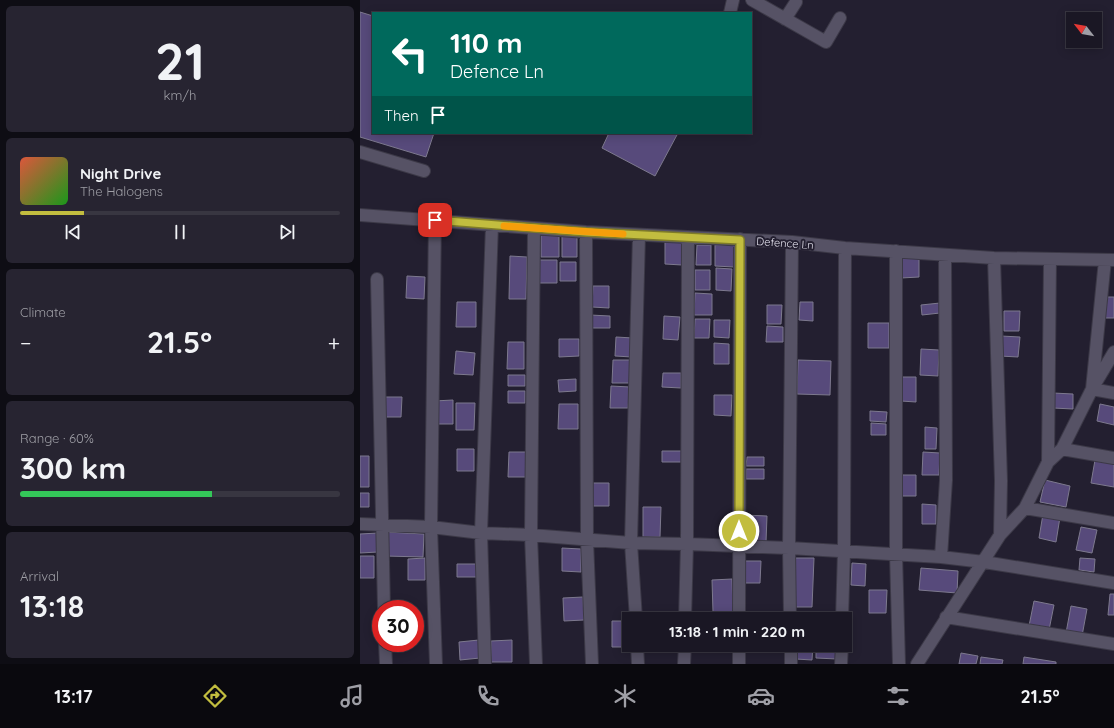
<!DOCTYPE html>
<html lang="en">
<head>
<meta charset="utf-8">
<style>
  body { margin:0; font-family:Quicksand,sans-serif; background:#272431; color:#f1f3f6; height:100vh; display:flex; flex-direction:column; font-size:15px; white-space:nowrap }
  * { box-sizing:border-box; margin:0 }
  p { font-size:13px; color:#9f9fa6 }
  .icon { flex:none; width:22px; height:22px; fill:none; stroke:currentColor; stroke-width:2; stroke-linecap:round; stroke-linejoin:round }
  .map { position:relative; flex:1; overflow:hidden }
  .sheet { display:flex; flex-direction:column; gap:6px; padding:6px; background:#0e0d14; width:360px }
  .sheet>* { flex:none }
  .banner { position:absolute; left:12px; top:12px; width:380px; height:122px; border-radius:0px; box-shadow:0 2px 10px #0003,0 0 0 1px #383641; background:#00695c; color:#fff; overflow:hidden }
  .needle { width:26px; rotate:301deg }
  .buttons { position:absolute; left:706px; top:12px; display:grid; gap:8px }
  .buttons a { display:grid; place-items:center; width:36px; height:36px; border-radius:0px; background:#1a1724; box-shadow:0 2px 10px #0003,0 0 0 1px #383641; font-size:20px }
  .speed { position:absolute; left:12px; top:600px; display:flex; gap:8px; font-size:20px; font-weight:700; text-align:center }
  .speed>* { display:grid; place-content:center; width:52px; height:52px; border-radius:50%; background:#1a1724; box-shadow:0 2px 10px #0003,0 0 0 1px #383641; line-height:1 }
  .speed .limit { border:6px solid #d22; background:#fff; color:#111 }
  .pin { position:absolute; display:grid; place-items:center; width:34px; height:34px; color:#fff; margin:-17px; border-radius:8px; box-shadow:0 2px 6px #0006 }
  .me { position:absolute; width:44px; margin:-22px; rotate:0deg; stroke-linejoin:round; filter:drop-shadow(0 0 3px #0008) }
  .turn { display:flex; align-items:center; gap:14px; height:84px; padding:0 12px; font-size:18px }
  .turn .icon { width:52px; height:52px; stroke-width:2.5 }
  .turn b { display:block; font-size:28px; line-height:34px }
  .then { display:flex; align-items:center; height:38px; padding:0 12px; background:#0003; gap:8px; font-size:15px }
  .big { font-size:30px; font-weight:700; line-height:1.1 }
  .sheet .widget { flex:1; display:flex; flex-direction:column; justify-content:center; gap:6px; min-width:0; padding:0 14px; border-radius:6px; background:#272431 }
  .sheet .dial { align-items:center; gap:0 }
  .dial b { font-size:52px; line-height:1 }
  .song { display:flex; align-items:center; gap:12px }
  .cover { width:48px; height:48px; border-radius:6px; background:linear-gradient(135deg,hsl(10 70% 55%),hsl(120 70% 35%)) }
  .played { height:4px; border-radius:2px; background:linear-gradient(90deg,#c2bd3f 20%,#383641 20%) }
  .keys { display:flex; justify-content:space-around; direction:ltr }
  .heat { display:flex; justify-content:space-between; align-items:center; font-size:22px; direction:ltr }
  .charge { height:6px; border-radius:3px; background:linear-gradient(90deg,#34c759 60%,#383641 0) }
  .trip { position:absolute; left:262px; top:612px; width:230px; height:40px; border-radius:0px; background:#1a1724; box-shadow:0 2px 10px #0003,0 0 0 1px #383641; font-weight:700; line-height:40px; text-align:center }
  .menu { display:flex; height:64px; justify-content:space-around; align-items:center; background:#0a090e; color:#9f9fa6 }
  .menu .icon { width:28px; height:28px }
  .menu .selected { color:#c2bd3f }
  .menu b { font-size:18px; color:#f1f3f6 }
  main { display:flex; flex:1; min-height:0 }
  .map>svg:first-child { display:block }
  .building { fill:#574a7b; stroke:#7d798e }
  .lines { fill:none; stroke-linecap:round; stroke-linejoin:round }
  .minor-casing { stroke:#3c3947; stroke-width:14 }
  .minor { stroke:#565265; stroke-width:12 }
  .route-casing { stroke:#7e7b29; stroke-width:10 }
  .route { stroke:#c2bd3f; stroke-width:7 }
  .slow { stroke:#f59e0b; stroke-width:7 }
  .labels { text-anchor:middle; stroke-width:4; stroke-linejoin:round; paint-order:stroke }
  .street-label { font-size:11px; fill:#e7e5f0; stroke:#231f30 }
</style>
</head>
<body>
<main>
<section class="sheet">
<div class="widget dial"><b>21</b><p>km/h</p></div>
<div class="widget">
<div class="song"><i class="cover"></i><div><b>Night Drive</b><p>The Halogens</p></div></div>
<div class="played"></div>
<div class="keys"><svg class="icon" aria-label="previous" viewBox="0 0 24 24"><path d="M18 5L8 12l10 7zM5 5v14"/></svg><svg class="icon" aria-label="pause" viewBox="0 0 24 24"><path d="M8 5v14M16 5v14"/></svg><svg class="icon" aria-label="next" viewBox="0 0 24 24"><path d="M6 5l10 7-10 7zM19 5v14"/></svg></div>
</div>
<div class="widget"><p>Climate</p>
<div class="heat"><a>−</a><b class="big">21.5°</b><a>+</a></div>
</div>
<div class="widget"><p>Range · 60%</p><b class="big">300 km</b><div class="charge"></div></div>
<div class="widget"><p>Arrival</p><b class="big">13:18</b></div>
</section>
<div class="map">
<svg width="754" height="664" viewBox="0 0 754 664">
  <rect width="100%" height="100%" fill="#231f30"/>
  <path class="building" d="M0 12 13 16V133H74L66 157 0 137Z
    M249 133H318L295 176 242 148Z
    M181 234H199V257H181Z
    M202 235H217V257H202Z
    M305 242H322V265L305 264Z
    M337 245H351V265H336Z
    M355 245H375L374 267 355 266Z
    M559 253V277L541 278 540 254Z
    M150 256 167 257 166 299H149Z
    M178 260H197V283H178Z
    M200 262H216V281H200Z
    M356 268 372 269 371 291 356 290Z
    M335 270H350V290H335Z
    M47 276 65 277 64 299 46 298Z
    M233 286H249V308L232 307Z
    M335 293 352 294V315H334Z
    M745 297H754V318H744Z
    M97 302H116V327H96Z
    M440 302H453V321L439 320Z
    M580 303V313L562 315 561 305Z
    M407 305H422L421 324H407Z
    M644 311H660L659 331H644Z
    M230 315 250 316V328H230Z
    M304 316 320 317 318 340 303 339Z
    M335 319H350L349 338H334Z
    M354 320H370L369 338 354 337Z
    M508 323H529V348H508Z
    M407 326 423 327V342H406Z
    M641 336 660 337 658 357 640 356Z
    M256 337 273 338 272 357 255 356Z
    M199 339H219V356L199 357Z
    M148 342H164V369H147Z
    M354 343 369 344V364H354Z
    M561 349 579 350 578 376 560 375Z
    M96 351 115 353 113 375 94 374Z
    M253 360H270V383H252Z
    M438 360 471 361 470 395 437 394Z
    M303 373H321V388L302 387Z
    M148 375H165V386H148Z
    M541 377H556V402L541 401Z
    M216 379V391L199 392 198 380Z
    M251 386 270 387 268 408H250Z
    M148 391H165V403H148Z
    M693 393 713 394V409L693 408Z
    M354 395H372L371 416 354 415Z
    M23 397H42L41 417H23Z
    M93 400V424H74V401Z
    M96 403H115L114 430H96Z
    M199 404H218V429H198Z
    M740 404 754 407V425L737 421Z
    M510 411 527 412 526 422 510 421Z
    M511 423 526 424V435H511Z
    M565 427 577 428 576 449H565Z
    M97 449H114V471H97Z
    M302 451H322V462H302Z
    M149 452H166V477H148Z
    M563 452 580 453 579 475H562Z
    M0 456H9V487H0Z
    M387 457H404V466H386Z
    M735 460 754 464V487L731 483Z
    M386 469H404V479H386Z
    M542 475H556V496H541Z
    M685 480 710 486 706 507 680 502Z
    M232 483H249V506H232Z
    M0 493H9V507H0Z
    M562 504 576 505V524H562Z
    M283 507H301L300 537H283Z
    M683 514 700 517 696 542 679 538Z
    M384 515 407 516 406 542 383 541Z
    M721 527 737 530 732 553 716 550Z
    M26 532 64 534 63 557 25 556Z
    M18 533V552L0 553V534Z
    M202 548 221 549V572L202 571Z
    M0 556H14V578H0Z
    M65 558V580H48V559Z
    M435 558H454L452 607H434Z
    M720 558 735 559 734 572 719 570Z
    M384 561H401L400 583H383Z
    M492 563 506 564 505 586 491 585Z
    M97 564H119V577H97Z
    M561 568 598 571 597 593 559 590Z
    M372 579 373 612H353L352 580Z
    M509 590H527L526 613H509Z
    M750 594H754V615H748Z
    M223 597 224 620 204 621 203 598Z
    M674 601 694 605 689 630 669 626Z
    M711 606 727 609 722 636 706 633Z
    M252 621H269V645H271V647H252Z
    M119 640 120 658 100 660 99 642Z
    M152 640V662H131V641Z
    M436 645H453L452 660 436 659Z
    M456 645H477V659L456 658Z
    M601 653 618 656 616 664H599Z
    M621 657 643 660 642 664H620Z
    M664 657 696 662V664H663Z"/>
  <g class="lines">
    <defs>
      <path id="minor" d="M392 0 466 42 480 18
        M370 13 373 0
        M425 19 436 2
        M0 152 64 171
        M0 215 226 232 432 242 485 248 634 258 754 260
        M75 220 71 527 76 664
        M174 228 171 535 176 664
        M226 232 227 540 232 664
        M536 251V554L539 664
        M634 258 641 481 640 535
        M745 260 732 389 754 393
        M17 279 24 609
        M702 449 754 458
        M688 462 690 259
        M665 508 754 523
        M0 524 71 527 121 533 171 535 271 543 327 544 429 548 581 557 624 562 754 583
        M581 557 586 480 585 255
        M586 617 754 644
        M276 619 271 543 279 235
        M325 619 327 544 328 238
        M379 619 380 239
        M430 619 429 548 432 242
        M482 619 484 551 485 248
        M25 643 26 664
        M277 645 278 664
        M431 645V664
        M125 664 121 533 132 225
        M324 664 325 645
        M379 664V645
        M481 664 482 645
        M557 664 640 535 665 508 688 462 702 449 732 389 754 352"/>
    </defs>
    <use href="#minor" class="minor-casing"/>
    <use href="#minor" class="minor"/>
  </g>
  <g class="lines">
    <defs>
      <path id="route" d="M75 220 226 232 380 240 379 531"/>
    </defs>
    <use href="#route" class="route-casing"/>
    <use href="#route" class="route"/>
    <path class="slow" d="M144 226 263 234"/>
  </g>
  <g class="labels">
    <g class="street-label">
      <text transform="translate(425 243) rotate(4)" y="4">Defence Ln</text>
    </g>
  </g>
</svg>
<div class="buttons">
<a><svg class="needle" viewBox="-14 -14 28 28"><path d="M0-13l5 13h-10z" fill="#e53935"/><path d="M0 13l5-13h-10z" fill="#9f9fa6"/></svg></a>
</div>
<div class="speed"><div class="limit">30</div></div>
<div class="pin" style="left:75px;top:220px;background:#d93025"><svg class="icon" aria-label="arrive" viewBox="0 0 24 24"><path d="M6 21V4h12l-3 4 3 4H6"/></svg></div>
<svg class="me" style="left:379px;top:531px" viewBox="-20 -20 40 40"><circle r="17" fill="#c2bd3f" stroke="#fff" stroke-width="3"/><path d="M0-11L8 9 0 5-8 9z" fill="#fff"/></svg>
<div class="trip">13:18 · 1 min · 220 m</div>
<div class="banner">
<div class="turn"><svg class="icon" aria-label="left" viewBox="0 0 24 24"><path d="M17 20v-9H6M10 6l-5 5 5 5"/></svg><div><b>110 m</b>Defence Ln</div></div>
<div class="then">Then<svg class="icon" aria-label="arrive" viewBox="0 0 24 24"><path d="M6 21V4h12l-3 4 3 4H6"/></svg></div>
</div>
</div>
</main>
<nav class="menu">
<b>13:17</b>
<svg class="icon selected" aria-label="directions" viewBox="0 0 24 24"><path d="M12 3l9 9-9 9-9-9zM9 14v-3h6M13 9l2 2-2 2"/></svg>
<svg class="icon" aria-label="music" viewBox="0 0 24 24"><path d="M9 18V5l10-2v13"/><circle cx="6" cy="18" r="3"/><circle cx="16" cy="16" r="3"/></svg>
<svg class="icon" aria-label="phone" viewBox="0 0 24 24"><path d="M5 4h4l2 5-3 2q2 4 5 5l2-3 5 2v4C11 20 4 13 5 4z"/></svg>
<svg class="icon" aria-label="climate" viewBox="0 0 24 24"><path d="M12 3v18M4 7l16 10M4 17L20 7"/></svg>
<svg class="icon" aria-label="car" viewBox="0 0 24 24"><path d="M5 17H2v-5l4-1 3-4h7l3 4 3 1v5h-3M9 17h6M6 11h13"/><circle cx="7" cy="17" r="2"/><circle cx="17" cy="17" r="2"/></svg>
<svg class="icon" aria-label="filters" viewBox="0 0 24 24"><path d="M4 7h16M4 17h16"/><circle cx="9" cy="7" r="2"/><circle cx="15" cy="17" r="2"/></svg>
<b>21.5°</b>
</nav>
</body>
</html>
